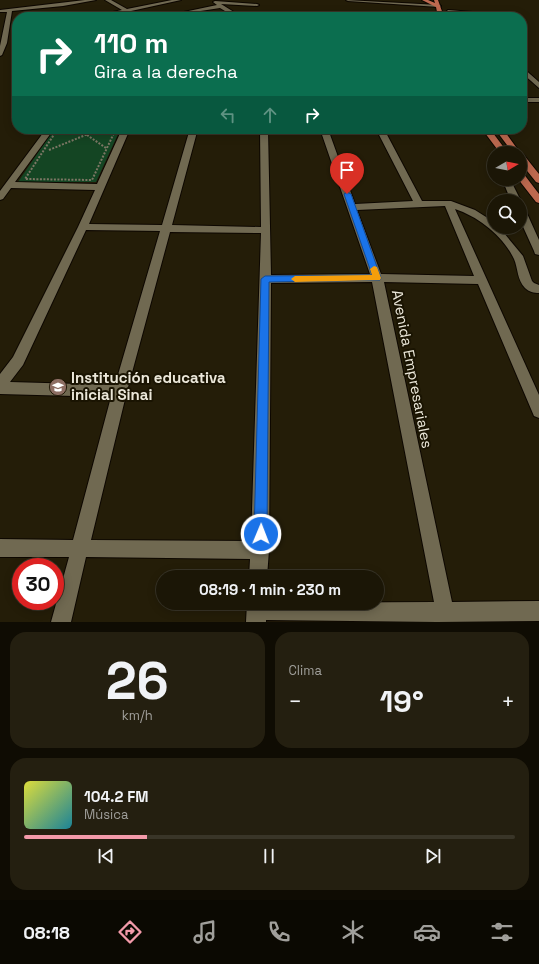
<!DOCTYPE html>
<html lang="es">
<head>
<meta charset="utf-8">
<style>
  body { margin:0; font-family:"Space Grotesk",sans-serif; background:#241f10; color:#f1f3f6; height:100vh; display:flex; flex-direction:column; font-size:15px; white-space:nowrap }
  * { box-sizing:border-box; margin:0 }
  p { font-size:13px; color:#a09f9b }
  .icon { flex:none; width:22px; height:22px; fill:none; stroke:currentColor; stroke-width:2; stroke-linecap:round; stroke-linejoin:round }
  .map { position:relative; height:622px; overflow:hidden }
  .drawer { display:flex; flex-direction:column; gap:10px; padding:10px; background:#0f0c03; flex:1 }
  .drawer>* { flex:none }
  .banner { position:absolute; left:12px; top:12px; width:515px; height:122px; border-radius:16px; box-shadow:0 2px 10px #0003,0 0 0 1px #393528; background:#0b6e4f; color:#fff; overflow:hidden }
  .needle { width:26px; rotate:81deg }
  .controls { position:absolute; left:487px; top:146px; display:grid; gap:8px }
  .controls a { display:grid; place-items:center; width:40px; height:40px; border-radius:50%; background:#1b1606; box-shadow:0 2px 10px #0003,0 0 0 1px #393528; font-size:20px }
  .speed { position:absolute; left:12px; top:558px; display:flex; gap:8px; font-size:20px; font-weight:700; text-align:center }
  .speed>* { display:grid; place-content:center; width:52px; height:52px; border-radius:50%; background:#1b1606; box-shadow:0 2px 10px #0003,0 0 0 1px #393528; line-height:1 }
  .speed .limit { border:6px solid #d22; background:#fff; color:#111 }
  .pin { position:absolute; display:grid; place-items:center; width:34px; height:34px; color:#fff; margin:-41px -17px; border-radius:50% 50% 50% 0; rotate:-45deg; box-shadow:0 0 4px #0007 }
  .pin .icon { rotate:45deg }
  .me { position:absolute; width:44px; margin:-22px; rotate:1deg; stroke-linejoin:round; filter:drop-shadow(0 0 3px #0008) }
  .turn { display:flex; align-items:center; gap:14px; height:84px; padding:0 16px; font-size:18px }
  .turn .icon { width:52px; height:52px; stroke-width:2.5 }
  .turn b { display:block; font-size:28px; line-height:34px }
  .lanes { display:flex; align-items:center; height:38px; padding:0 16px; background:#0003; justify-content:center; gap:20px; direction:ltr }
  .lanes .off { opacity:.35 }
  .big { font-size:30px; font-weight:600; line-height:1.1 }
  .drawer .widget { flex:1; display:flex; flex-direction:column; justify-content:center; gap:6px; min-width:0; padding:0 14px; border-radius:16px; background:#241f10 }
  .drawer .dial { align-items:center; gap:0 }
  .dial b { font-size:52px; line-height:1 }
  .song { display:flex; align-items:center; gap:12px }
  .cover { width:48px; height:48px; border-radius:6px; background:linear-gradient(135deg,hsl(60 70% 55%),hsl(190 70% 35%)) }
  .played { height:4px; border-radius:2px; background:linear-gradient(90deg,#f39aaa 25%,#393528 25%) }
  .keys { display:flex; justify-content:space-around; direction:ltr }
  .heat { display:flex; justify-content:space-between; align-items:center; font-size:22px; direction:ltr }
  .drawer .tiles { flex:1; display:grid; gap:10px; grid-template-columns:1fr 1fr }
  .widget:last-child { grid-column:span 2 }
  .trip { position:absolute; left:156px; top:570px; width:228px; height:40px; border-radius:20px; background:#1b1606; box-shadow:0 2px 10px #0003,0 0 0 1px #393528; font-weight:600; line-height:40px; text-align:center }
  .menu { display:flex; height:64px; justify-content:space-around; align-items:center; background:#0b0902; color:#a09f9b }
  .menu .icon { width:28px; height:28px }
  .menu .selected { color:#f39aaa }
  .menu b { font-size:18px; color:#f1f3f6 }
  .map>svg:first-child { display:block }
  .green { fill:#144523 }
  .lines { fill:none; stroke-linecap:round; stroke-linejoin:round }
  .minor-casing { stroke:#0d0700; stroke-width:2 }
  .primary-casing { stroke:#0d0700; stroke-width:2 }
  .path { stroke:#7d7765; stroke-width:2; stroke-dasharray:2 1.5; stroke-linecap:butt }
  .minor { fill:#706951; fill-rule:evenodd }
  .primary { fill:#bd694f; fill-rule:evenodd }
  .route { fill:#1a73e8; stroke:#114b97 }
  .slow { fill:#f59e0b }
  .labels { text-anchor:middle; stroke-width:4; stroke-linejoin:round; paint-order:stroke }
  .street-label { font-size:15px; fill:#ebe7d9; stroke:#1a1402 }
  .poi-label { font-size:15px; font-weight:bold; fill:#ebe7d9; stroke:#1a1402; text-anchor:start }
</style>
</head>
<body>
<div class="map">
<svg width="539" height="622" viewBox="0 0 539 622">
  <rect width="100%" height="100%" fill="#241d08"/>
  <path class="green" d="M52 132H119L96 182H18Z"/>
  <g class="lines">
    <defs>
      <path id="minor" d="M85 0H96L63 6 12 11 7 43 2 55 0 56V46L7 12H0V10Z
        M105 0H111L127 9 172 0H181L131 11 142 17C134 17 132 13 126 12 120 11 100 17 90 17L122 10Z
        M346 0 439 5 441 6 439 7 348 1Z
        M215 1 257 4 259 5 257 6 221 4 242 17H235L220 8 181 14 179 13 217 5 213 2Z
        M448 10 509 15 512 17H494L446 12Z
        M355 13 396 15 399 17 353 15Z
        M522 67 539 82V88L522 73Z
        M522 98H539V102H522Z
        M46 129H54L15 182 97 184 122 129H130L89 224 162 225 189 132 141 131 137 129H236L232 131 197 132 172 225 261 227 260 129H268L271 275 370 274 320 129H328L355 204 413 201 376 129H384L422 201H451L475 210 494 222V227H499L523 256 532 281 534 283 539 285V293C534 293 529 292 525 288 517 280 518 268 514 259 503 236 479 217 455 209L539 395V418L534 416 478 284 384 282 452 602 539 601V621L437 622 266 620V622H246L247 603 434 602 372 282 271 283 269 550 267 577H249L250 559 86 557 71 622H51L69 557H0V539L73 540 111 397 0 394V374L13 357 78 227 95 190 11 188 3 199 0 200V191ZM445 206 474 276 381 274 357 210ZM86 230 160 231 115 385 10 382 23 365ZM170 232 261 233 251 541 91 540 127 391Z
        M502 179H510L521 201 520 202 511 201Z
        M520 206 525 209 539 240V255L535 254 534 251 520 220Z"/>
      <path id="primary" d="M422 0H428L435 3 434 0H438L444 17H438L436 7Z
        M482 129H490L508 153H500Z
        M495 129H503L521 154H523L539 174V183L536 182 520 162V153H513Z
        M520 172 523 173 539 194V203L536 202 518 179H520Z"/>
    </defs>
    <use href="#minor" class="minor-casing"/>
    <use href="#primary" class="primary-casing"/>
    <path class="path" d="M55 133H114L92 180 25 179Z
      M87 135 106 148
      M49 150 88 134"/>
    <use href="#minor" class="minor"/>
    <use href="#primary" class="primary"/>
  </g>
  <path class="route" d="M347 192 351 194 381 278 380 280 269 282 267 534 265 539 261 541 256 539 254 534 261 279 265 276 372 275 344 194Z"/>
  <path class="slow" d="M374 266 377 267 381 278 380 280 295 282 291 279 295 276 372 275 370 269Z"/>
  <defs>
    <symbol id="school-disc" viewBox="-11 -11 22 22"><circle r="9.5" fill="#8d6e63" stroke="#1a1402"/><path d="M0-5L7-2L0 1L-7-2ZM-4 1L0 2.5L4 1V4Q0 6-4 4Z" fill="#fff"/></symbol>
  </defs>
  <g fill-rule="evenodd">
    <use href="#school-disc" x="48" y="377" width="20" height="20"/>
  </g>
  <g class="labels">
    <g class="street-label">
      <text transform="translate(412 369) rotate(79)" y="5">Avenida Empresariales</text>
    </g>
    <g class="poi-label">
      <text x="71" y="383">Institución educativa<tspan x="71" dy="17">inicial Sinai</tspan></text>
    </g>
  </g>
</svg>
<div class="controls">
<a><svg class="needle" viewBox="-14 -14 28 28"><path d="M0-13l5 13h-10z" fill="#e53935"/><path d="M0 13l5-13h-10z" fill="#a09f9b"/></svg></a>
<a><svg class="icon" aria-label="search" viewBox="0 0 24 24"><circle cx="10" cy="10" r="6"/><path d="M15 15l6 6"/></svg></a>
</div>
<div class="speed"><div class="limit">30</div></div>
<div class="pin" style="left:347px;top:194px;background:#d93025"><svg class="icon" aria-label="arrive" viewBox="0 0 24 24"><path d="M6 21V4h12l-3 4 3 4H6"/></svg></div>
<svg class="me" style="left:261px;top:534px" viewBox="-20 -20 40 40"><circle r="17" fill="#1a73e8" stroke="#fff" stroke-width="3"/><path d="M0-11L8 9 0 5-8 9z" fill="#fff"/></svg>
<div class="trip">08:19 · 1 min · 230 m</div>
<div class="banner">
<div class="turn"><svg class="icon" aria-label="right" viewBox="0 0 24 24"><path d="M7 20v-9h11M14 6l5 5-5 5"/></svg><div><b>110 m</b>Gira a la derecha</div></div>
<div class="lanes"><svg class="icon off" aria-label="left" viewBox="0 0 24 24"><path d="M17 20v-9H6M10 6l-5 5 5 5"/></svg><svg class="icon off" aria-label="ahead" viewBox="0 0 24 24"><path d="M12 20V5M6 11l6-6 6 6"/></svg><svg class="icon" aria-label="right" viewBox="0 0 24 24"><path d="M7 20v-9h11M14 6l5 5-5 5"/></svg></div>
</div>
</div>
<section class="drawer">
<div class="tiles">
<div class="widget dial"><b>26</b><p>km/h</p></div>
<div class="widget"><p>Clima</p>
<div class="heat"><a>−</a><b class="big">19°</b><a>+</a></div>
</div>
<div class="widget">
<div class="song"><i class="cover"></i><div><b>104.2 FM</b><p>Música</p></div></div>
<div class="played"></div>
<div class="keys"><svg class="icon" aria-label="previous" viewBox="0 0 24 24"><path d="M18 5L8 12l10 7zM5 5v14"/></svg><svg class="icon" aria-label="pause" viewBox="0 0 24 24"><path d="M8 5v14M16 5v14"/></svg><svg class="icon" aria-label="next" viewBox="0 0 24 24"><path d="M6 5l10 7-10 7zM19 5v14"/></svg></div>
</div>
</div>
</section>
<nav class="menu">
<b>08:18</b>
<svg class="icon selected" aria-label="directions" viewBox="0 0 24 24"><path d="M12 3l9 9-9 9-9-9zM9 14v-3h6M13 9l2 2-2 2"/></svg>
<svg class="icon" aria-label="music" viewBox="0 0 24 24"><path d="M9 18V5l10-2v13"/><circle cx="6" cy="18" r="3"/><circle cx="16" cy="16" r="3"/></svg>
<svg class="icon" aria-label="phone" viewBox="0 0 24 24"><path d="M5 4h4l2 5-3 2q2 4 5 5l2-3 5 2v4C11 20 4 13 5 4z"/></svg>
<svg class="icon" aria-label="climate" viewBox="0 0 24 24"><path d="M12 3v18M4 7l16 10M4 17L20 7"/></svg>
<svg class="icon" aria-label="car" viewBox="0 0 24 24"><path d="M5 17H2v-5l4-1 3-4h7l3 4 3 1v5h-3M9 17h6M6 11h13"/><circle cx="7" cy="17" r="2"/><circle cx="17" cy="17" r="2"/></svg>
<svg class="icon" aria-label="filters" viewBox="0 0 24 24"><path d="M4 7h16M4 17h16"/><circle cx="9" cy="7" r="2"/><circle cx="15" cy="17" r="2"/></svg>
</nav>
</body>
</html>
